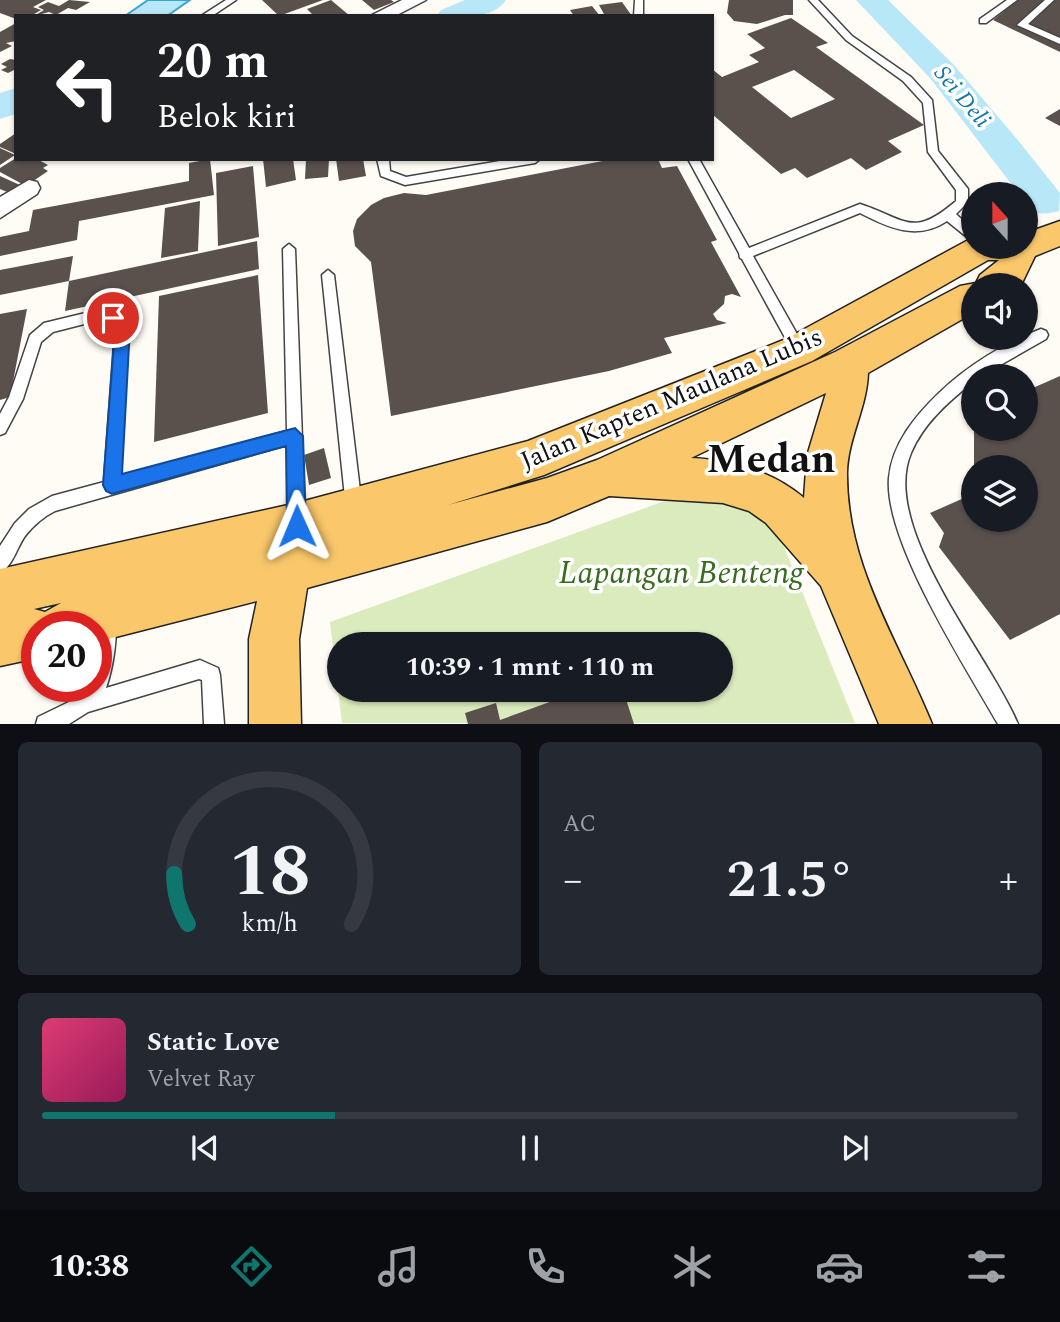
<!DOCTYPE html>
<html lang="id">
<head>
<meta charset="utf-8">
<style>
  body { margin:0; font-family:Spectral,serif; background:#242831; color:#f1f3f6; height:100vh; display:flex; flex-direction:column; font-size:26px; white-space:nowrap }
  * { box-sizing:border-box; margin:0 }
  p { font-size:23px; color:#9ea1a6 }
  .icon { flex:none; width:38px; height:38px; fill:none; stroke:currentColor; stroke-width:2; stroke-linecap:round; stroke-linejoin:round }
  .map { position:relative; height:724px; overflow:hidden }
  .sheet { display:flex; flex-direction:column; gap:18px; padding:18px; background:#0d0f14; flex:1 }
  .sheet>* { flex:none }
  .hud { position:absolute; left:14px; top:14px; width:700px; height:147px; border-radius:0px; box-shadow:0 2px 5px #0004; background:#202124; color:#fff; overflow:hidden }
  .needle { width:46px; rotate:339deg }
  .fabs { position:absolute; left:961px; top:182px; display:grid; gap:14px }
  .fabs a { display:grid; place-items:center; width:77px; height:77px; border-radius:50%; background:#171b24; box-shadow:0 2px 5px #0004; font-size:35px }
  .speed { position:absolute; left:21px; top:611px; display:flex; gap:14px; font-size:35px; font-weight:700; text-align:center }
  .speed>* { display:grid; place-content:center; width:91px; height:91px; border-radius:50%; background:#171b24; box-shadow:0 2px 5px #0004; line-height:1 }
  .speed .limit { border:10px solid #d22; background:#fff; color:#111 }
  .pin { position:absolute; display:grid; place-items:center; width:60px; height:60px; color:#fff; margin:-30px; border:4px solid #fff; border-radius:50%; box-shadow:0 2px 7px #0007 }
  .me { position:absolute; width:77px; margin:-38px; rotate:359deg; stroke-linejoin:round; filter:drop-shadow(0 0 5px #0008) }
  .turn { display:flex; align-items:center; gap:24px; height:147px; padding:0 28px; font-size:32px }
  .turn .icon { width:91px; height:91px; stroke-width:2.5 }
  .turn b { display:block; font-size:49px; line-height:60px }
  .big { font-size:52px; font-weight:700; line-height:1.1 }
  .sheet .card { flex:1; display:flex; flex-direction:column; justify-content:center; gap:10px; min-width:0; padding:0 24px; border-radius:10px; background:#242831 }
  .sheet .dial { align-items:center; gap:0 }
  .dial svg { height:182px; overflow:visible; fill:none; stroke:#363941; stroke-width:7; stroke-linecap:round; text-anchor:middle }
  .dial text { fill:#f1f3f6; stroke:none }
  .song { display:flex; align-items:center; gap:21px }
  .cover { width:84px; height:84px; border-radius:10px; background:linear-gradient(135deg,hsl(340 70% 55%),hsl(330 70% 35%)) }
  .played { height:7px; border-radius:4px; background:linear-gradient(90deg,#0f766e 30%,#363941 30%) }
  .keys { display:flex; justify-content:space-around; direction:ltr }
  .heat { display:flex; justify-content:space-between; align-items:center; font-size:38px; direction:ltr }
  .sheet .tiles { flex:1; display:grid; gap:18px; grid-template-columns:1fr 1fr }
  .card:last-child { grid-column:span 2 }
  .trip { position:absolute; left:327px; top:632px; width:406px; height:70px; border-radius:35px; background:#171b24; box-shadow:0 2px 5px #0004; font-weight:700; line-height:70px; text-align:center }
  .tabs { display:flex; height:112px; justify-content:space-around; align-items:center; background:#090b0e; color:#9ea1a6 }
  .tabs .icon { width:49px; height:49px }
  .tabs .active { color:#0f766e }
  .tabs b { font-size:32px; color:#f1f3f6 }
  .map>svg:first-child { display:block }
  .green { fill:#daebbd; fill-rule:evenodd }
  .water { fill:#b8e7f7; stroke:#3ea5d0; stroke-width:2 }
  .lines { fill:none; stroke-linecap:round; stroke-linejoin:round }
  .river { fill:#b8e7f7; fill-rule:evenodd }
  .building { fill:#5a514d; fill-rule:evenodd }
  .lane-casing { stroke:#444; stroke-width:3 }
  .street-casing { stroke:#444; stroke-width:3 }
  .primary-casing { stroke:#222; stroke-width:3 }
  .lane { fill:#fff; fill-rule:evenodd }
  .street { fill:#fff; fill-rule:evenodd }
  .primary { fill:#fac76a; fill-rule:evenodd }
  .route { fill:#1a73e8; stroke:#114b97; stroke-width:2 }
  .labels { text-anchor:middle; stroke-width:7; stroke-linejoin:round; paint-order:stroke }
  .far-water-label { font-size:23px; font-style:italic; fill:#1677a7; stroke:#fff }
  .street-label { font-size:26px; fill:#111; stroke:#fff }
  .near-park-label { font-size:32px; font-style:italic; fill:#376b1e; stroke:#fff }
  .town-label { font-size:40px; font-weight:bold; fill:#111; stroke:#fff }
</style>
</head>
<body>
<div class="map">
<svg width="1060" height="724" viewBox="0 0 1060 724">
  <rect width="100%" height="100%" fill="#fffcf5"/>
  <path class="green" d="M670 499 768 507 855 723H342L330 622ZM340 644H721V690H340Z"/>
  <path class="water" d="M148 0H190L167 16H125Z"/>
  <g class="lines">
    <path class="river" d="M465 0H506C492 21 459 16 437 16L441 10Z
      M856 0H888L953 64 1017 139 1060 193 1059 211C1043 216 1026 215 1026 194H1019L930 78Z
      M16 88V114L0 119V93Z"/>
  </g>
  <path class="building" d="M0 0H46L33 7 41 10 31 16H16V19L0 13Z
    M69 0 90 2 76 10 68 8 56 15 49 12 34 16 44 10 38 7 48 2 59 6Z
    M262 0H323L279 16Z
    M331 0 350 16H314L307 9Z
    M362 0H391L394 2 374 10Z
    M729 0H793V15H785L757 24 734 21 727 13Z
    M1018 0H1060V52L993 20Z
    M622 2 632 16H605L599 5Z
    M592 6 600 16H574L570 10Z
    M791 18 828 43 816 47 924 125 888 141 902 152 866 170 851 158 807 178 795 168 781 174 712 114V69L722 77 759 62 749 55 765 48 747 34ZM794 70 835 99 791 118 752 87Z
    M16 23V41L6 43 12 46 0 52V32Z
    M10 59 16 60V69L8 73 1 70 7 67 1 64Z
    M1060 109V126L1045 118Z
    M16 133V154L0 147V144Z
    M0 148 15 155 0 165Z
    M16 158 37 159 48 165 43 168 48 171 26 186 0 172V168Z
    M210 159 214 195 79 221 77 240 0 256V237L29 231 33 210 189 181V163Z
    M263 159H293L296 180 266 187Z
    M306 159H329L328 177 305 179Z
    M336 159H363L366 176 339 181Z
    M613 159H658L662 168 677 166 717 240 711 242 741 297 732 294 725 296 724 304 713 314 717 320 727 323 664 338 672 353 609 371 391 416 371 262 355 246 353 231 357 219 371 205 384 198 404 193 426 195Z
    M253 166 259 237 218 246 216 173Z
    M0 176 22 186 12 194 0 189Z
    M200 201 198 251 161 258 165 208Z
    M257 241 259 269 65 311 69 281Z
    M73 256 69 281 0 295V270Z
    M258 275 268 413 154 442 159 296Z
    M27 309 10 397 0 400V314Z
    M1060 376V614L1010 640 939 547 944 533 930 513 973 494V520H1026V467H974V429H1026V391Z
    M324 448 331 478 309 485 304 455Z
    M583 690H623L634 724H468L465 713 496 703 500 720Z"/>
  <g class="lines">
    <defs>
      <path id="lane" d="M226 0H236L212 16H201Z
        M635 0H643V16H634Z
        M809 0H818L852 36 911 77 932 100 938 151 968 189V202L956 214 973 230V242L947 221C917 241 889 228 860 213L753 256 806 350 804 354H794L742 259 740 258 739 253 688 159H699L749 248 860 204C906 219 912 239 956 201V190L928 152 923 103 903 81 846 40Z
        M1007 0H1017L986 23H980V19Z
        M1045 0H1054L1028 24 1060 38V44L1017 25Z
        M377 159H389L390 171 406 177 511 159H540L535 163 405 185 381 176Z
        M289 244 295 249 305 520 303 526 297 528 291 526 289 520 287 445 55 511C43 517 33 526 25 536 17 547 12 568 0 572V546L15 523 29 509 52 496 104 482 115 330 100 320 53 332 41 342 23 399 5 433 0 435V414L9 397 30 335 44 323 102 309 127 323 129 327 120 477 287 431 283 249Z
        M328 270 334 275 362 507 360 513 354 515 348 513 346 507 322 275Z
        M1041 329 1046 331 1048 335 1046 339 981 376H973V382C948 402 923 424 911 453 879 528 990 656 1018 724H998C966 667 884 542 889 478 892 444 915 416 939 393 967 366 1006 342 1041 329Z
        M107 612 113 615C120 631 112 671 106 688L200 660 218 668 220 675 224 724H204L202 680 199 679 88 712 69 724H36L38 717 73 700 87 686H96L98 621 101 615Z"/>
      <path id="street" d="M402 0H426L395 16H370Z
        M29 180 37 182 40 188 37 194 0 218V197Z"/>
      <path id="primary" d="M1060 221V246L1035 256 1022 283 973 285V313L868 373C867 407 848 438 847 472 846 566 898 640 932 724H879L821 586 766 523 749 511 723 503 609 496 547 522 307 588 299 639 301 724H249V639L257 601 96 642V626H37V658L0 666V569L297 503 528 441 786 339 972 238 973 247H1026V233ZM988 260H999L980 275 976 283 960 286 835 352 597 460 547 478 448 505 544 475 812 361ZM826 393 807 456 804 498C773 471 731 460 691 458ZM61 603 45 612 34 609Z"/>
    </defs>
    <use href="#lane" class="lane-casing"/>
    <use href="#street" class="street-casing"/>
    <use href="#primary" class="primary-casing"/>
    <use href="#lane" class="lane"/>
    <use href="#street" class="street"/>
    <use href="#primary" class="primary"/>
  </g>
  <path class="route" d="M113 312 130 327 122 474 295 428 303 436 306 526 303 532 297 535 290 532 287 526 286 446 112 494 106 491 103 485 115 330 106 318Z"/>
  <g class="labels">
    <g class="far-water-label">
      <text transform="translate(963 96) rotate(50)" y="8">Sei Deli</text>
    </g>
    <g class="street-label">
      <text transform="translate(671 398) rotate(-23)" y="9">Jalan Kapten Maulana Lubis</text>
    </g>
    <g class="near-park-label">
      <text x="681" y="583">Lapangan Benteng</text>
    </g>
    <g class="town-label">
      <text x="771" y="472">Medan</text>
    </g>
  </g>
</svg>
<div class="fabs">
<a><svg class="needle" viewBox="-14 -14 28 28"><path d="M0-13l5 13h-10z" fill="#e53935"/><path d="M0 13l5-13h-10z" fill="#9ea1a6"/></svg></a>
<a><svg class="icon" aria-label="sound" viewBox="0 0 24 24"><path d="M4 9h4l5-4v14l-5-4H4zM17 9q2 3 0 6"/></svg></a>
<a><svg class="icon" aria-label="search" viewBox="0 0 24 24"><circle cx="10" cy="10" r="6"/><path d="M15 15l6 6"/></svg></a>
<a><svg class="icon" aria-label="layers" viewBox="0 0 24 24"><path d="M12 4l9 5-9 5-9-5zM3 14l9 5 9-5"/></svg></a>
</div>
<div class="speed"><div class="limit">20</div></div>
<div class="pin" style="left:113px;top:318px;background:#d93025"><svg class="icon" aria-label="arrive" viewBox="0 0 24 24"><path d="M6 21V4h12l-3 4 3 4H6"/></svg></div>
<svg class="me" style="left:297px;top:526px" viewBox="-20 -20 40 40"><path d="M0-17L14 15 0 8-14 15z" fill="#1a73e8" stroke="#fff" stroke-width="4"/></svg>
<div class="trip">10:39 · 1 mnt · 110 m</div>
<div class="hud">
<div class="turn"><svg class="icon" aria-label="left" viewBox="0 0 24 24"><path d="M17 20v-9H6M10 6l-5 5 5 5"/></svg><div><b>20 m</b>Belok kiri</div></div>
</div>
</div>
<section class="sheet">
<div class="tiles">
<div class="card dial"><svg viewBox="0 0 100 80">
<path d="M14 69A42 42 0 1 1 86 69"/>
<path d="M14 69A42 42 0 0 1 8 47" stroke="#0f766e"/>
<text x="50" y="56" font-size="32" font-weight="700">18</text>
<text x="50" y="72" font-size="11">km/h</text>
</svg></div>
<div class="card"><p>AC</p>
<div class="heat"><a>−</a><b class="big">21.5°</b><a>+</a></div>
</div>
<div class="card">
<div class="song"><i class="cover"></i><div><b>Static Love</b><p>Velvet Ray</p></div></div>
<div class="played"></div>
<div class="keys"><svg class="icon" aria-label="previous" viewBox="0 0 24 24"><path d="M18 5L8 12l10 7zM5 5v14"/></svg><svg class="icon" aria-label="pause" viewBox="0 0 24 24"><path d="M8 5v14M16 5v14"/></svg><svg class="icon" aria-label="next" viewBox="0 0 24 24"><path d="M6 5l10 7-10 7zM19 5v14"/></svg></div>
</div>
</div>
</section>
<nav class="tabs">
<b>10:38</b>
<svg class="icon active" aria-label="directions" viewBox="0 0 24 24"><path d="M12 3l9 9-9 9-9-9zM9 14v-3h6M13 9l2 2-2 2"/></svg>
<svg class="icon" aria-label="music" viewBox="0 0 24 24"><path d="M9 18V5l10-2v13"/><circle cx="6" cy="18" r="3"/><circle cx="16" cy="16" r="3"/></svg>
<svg class="icon" aria-label="phone" viewBox="0 0 24 24"><path d="M5 4h4l2 5-3 2q2 4 5 5l2-3 5 2v4C11 20 4 13 5 4z"/></svg>
<svg class="icon" aria-label="climate" viewBox="0 0 24 24"><path d="M12 3v18M4 7l16 10M4 17L20 7"/></svg>
<svg class="icon" aria-label="car" viewBox="0 0 24 24"><path d="M5 17H2v-5l4-1 3-4h7l3 4 3 1v5h-3M9 17h6M6 11h13"/><circle cx="7" cy="17" r="2"/><circle cx="17" cy="17" r="2"/></svg>
<svg class="icon" aria-label="filters" viewBox="0 0 24 24"><path d="M4 7h16M4 17h16"/><circle cx="9" cy="7" r="2"/><circle cx="15" cy="17" r="2"/></svg>
</nav>
</body>
</html>
